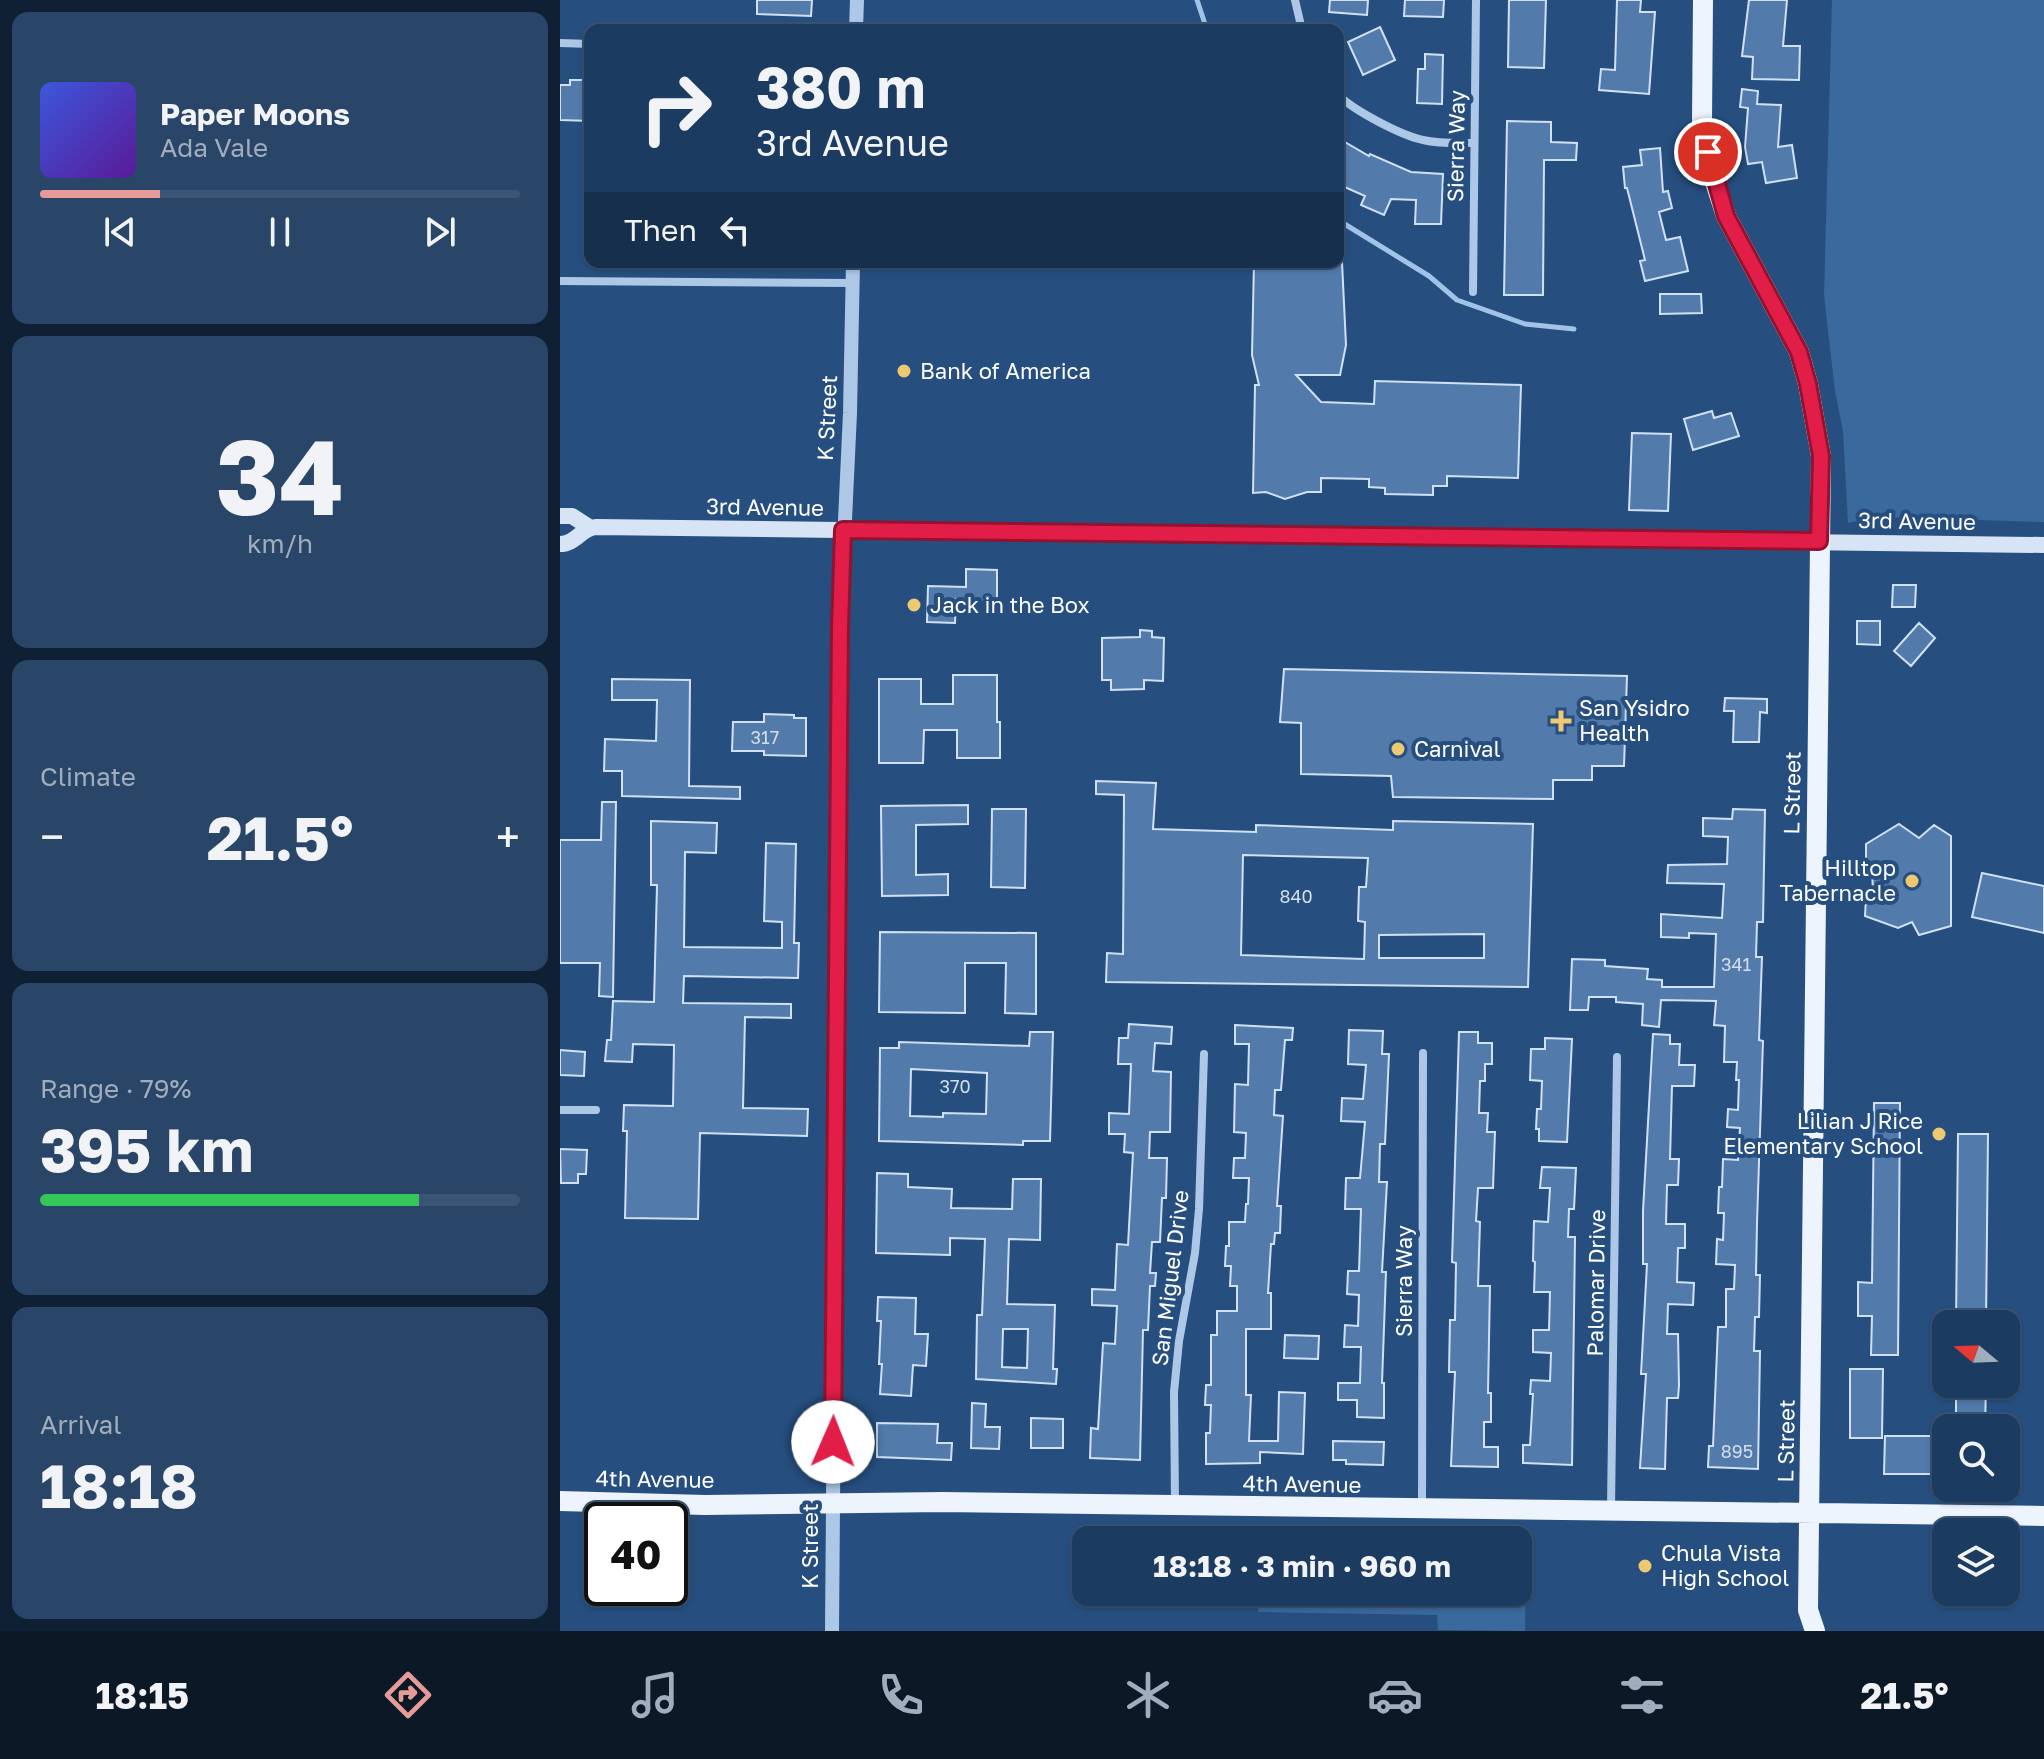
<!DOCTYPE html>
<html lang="en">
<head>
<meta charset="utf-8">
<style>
  body { margin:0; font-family:"Golos Text",sans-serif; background:#294669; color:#f1f3f6; height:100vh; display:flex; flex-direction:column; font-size:30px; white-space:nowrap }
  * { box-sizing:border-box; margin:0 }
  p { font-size:26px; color:#a0adbd }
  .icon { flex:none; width:44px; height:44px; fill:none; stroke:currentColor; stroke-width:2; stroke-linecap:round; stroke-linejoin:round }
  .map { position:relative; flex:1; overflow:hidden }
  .drawer { display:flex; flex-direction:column; gap:12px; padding:12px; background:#0f2035; width:560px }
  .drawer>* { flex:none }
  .banner { position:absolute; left:24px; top:24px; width:760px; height:244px; border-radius:16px; box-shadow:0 2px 6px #0004,0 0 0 2px #3a5575; background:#1c3b60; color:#f1f3f6; overflow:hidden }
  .needle { width:52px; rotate:289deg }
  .buttons { position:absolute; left:1372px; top:1310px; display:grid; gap:16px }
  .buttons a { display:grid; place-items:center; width:88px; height:88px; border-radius:16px; background:#1c3b60; box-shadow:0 2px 6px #0004,0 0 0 2px #3a5575; font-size:40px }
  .speed { position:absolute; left:24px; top:1502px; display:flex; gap:16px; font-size:40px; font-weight:700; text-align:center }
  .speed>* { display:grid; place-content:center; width:104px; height:104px; border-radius:50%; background:#1c3b60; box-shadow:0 2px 6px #0004,0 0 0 2px #3a5575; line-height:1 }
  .speed .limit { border:4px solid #111; border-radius:12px; background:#fff; color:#111 }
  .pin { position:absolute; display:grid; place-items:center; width:68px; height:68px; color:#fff; margin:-34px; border:4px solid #fff; border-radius:50%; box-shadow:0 2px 8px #0007 }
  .me { position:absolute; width:88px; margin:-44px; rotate:1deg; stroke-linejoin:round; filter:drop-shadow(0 0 6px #0008) }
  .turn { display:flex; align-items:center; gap:28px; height:168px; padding:0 40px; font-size:36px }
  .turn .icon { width:104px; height:104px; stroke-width:2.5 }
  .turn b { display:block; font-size:56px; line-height:68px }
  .then { display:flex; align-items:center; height:76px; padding:0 40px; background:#0003; gap:16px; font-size:30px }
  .big { font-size:60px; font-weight:700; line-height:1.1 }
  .drawer .widget { flex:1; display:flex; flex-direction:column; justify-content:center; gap:12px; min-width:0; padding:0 28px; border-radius:16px; background:#294669 }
  .drawer .dial { align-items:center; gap:0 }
  .dial b { font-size:104px; line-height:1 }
  .song { display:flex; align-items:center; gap:24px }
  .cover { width:96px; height:96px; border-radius:12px; background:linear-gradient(135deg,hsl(230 70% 55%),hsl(270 70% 35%)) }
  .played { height:8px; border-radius:4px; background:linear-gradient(90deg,#e69b98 25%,#3a5575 25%) }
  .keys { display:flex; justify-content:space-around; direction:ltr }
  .heat { display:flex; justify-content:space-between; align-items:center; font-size:44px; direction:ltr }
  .charge { height:12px; border-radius:6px; background:linear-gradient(90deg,#34c759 79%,#3a5575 0) }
  .trip { position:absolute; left:512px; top:1526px; width:460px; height:80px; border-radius:16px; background:#1c3b60; box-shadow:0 2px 6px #0004,0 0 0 2px #3a5575; font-weight:700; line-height:80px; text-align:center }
  .tabs { display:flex; height:128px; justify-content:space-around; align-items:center; background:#0b1826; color:#a0adbd }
  .tabs .icon { width:56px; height:56px }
  .tabs .current { color:#e69b98 }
  .tabs b { font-size:36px; color:#f1f3f6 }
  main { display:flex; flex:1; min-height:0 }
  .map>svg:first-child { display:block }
  .green { fill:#3a699e }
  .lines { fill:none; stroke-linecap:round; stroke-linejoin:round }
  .stream { stroke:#a1c3e7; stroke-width:5 }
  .building { fill:#527bab; stroke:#d0e1f5; stroke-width:2; fill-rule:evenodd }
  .minor { stroke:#adc8e6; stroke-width:8 }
  .tertiary { stroke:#adc8e6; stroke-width:14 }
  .secondary { stroke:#d6e4f6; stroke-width:16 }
  .primary { stroke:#eef4fd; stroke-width:20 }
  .route-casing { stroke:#92132f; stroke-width:20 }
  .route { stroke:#e11d48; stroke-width:14 }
  .poi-dot { fill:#efc972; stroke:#264f80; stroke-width:3 }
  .labels { text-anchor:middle; stroke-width:8; stroke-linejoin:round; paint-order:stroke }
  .number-label { font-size:18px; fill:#d4deea }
  .street-label { font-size:22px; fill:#fff; stroke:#264f80 }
  .poi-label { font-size:22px; fill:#fff; stroke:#264f80; text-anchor:start }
</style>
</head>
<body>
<main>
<section class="drawer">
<div class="widget">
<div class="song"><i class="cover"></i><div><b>Paper Moons</b><p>Ada Vale</p></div></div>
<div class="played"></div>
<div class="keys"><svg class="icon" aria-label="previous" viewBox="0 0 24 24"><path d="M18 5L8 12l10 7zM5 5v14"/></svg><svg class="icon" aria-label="pause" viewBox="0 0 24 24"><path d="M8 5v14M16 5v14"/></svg><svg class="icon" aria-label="next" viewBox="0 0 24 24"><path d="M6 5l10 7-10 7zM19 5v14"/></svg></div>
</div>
<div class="widget dial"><b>34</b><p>km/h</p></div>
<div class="widget"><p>Climate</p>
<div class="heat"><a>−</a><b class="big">21.5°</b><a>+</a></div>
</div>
<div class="widget"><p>Range · 79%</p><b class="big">395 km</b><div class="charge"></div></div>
<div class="widget"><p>Arrival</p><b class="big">18:18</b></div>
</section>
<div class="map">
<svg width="1484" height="1631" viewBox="0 0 1484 1631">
  <rect width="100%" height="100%" fill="#264f80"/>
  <path class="green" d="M1272 0H1484V522L1319 517 1288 523 1283 431 1275 391 1264 295Z
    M958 1546H966L965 1631 878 1630 877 1615 698 1612 699 1592H958Z"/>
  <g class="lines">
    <path class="stream" d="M637 0 647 30
      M778 220 869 276 897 300 965 324 1014 329"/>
  </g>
  <path class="building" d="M197 0H252L251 16 197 14Z
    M770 0H808L807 15 769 12Z
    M845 0H884L883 17 844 16Z
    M949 0H986L984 68 948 67Z
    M1057 0H1081L1080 12H1095L1089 94 1039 90 1041 69 1055 70Z
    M1189 0H1227L1223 46H1240L1239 80 1192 79 1193 57 1182 56Z
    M820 27 835 60 803 75 788 42Z
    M865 54 883 55 882 104 857 103 858 69H865Z
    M10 80H30V121L0 120V85H10Z
    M1182 89 1198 91 1197 104 1221 105 1218 147 1232 145 1237 178 1206 183 1202 162 1188 164 1185 147 1188 108 1180 107Z
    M947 121 991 122V142L1017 143 1016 160H984L983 295H944Z
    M778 138 809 156 810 154 851 172 883 174 881 224H855L856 200 831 199 824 215 801 205 805 196 778 184Z
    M1100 148 1103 192 1108 191 1112 208 1099 212 1106 240 1120 237 1128 271 1085 281 1080 261 1085 260 1067 188H1065L1063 167 1082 165 1080 150Z
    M694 262H782L786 345 780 375H736L761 402 814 404 815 381 961 385 958 478 887 476V486H873V495L825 494V488L809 487V479L761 478V492H747L725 499 706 492 693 493 695 385H699L692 355Z
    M1100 294H1141L1142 313 1100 314Z
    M1152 411 1154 418 1171 413 1179 436 1133 450 1124 419Z
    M1072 433 1111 434 1108 511 1069 510Z
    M406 569 437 570V600L396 599 395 623 367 622 368 586 406 587Z
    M1333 585H1356L1355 607H1332Z
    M1297 621H1320V645L1297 644Z
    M1359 623 1375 638 1351 666 1334 651Z
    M580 630 592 631V637L604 638 603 681 584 680V689L551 690V680H542V638L580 637Z
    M724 669 1067 676 1064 766H1032V780H993V799L833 797 831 776 741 774V723L720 722Z
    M393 675H437V722H440V758H397V730H364L363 763H319V679H361V704H393Z
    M52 679 130 680 129 786 180 787V799L62 796V771H44L45 739 96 741 97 700H52Z
    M1165 698 1207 699V713L1200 712 1199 742H1173L1174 711H1164Z
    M204 714 234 715V718H246V756L204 755V751H172L173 722H204Z
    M536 781 596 783 593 829 696 832V825L833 830V821L973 824 968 987 546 982 547 953 563 954 564 795 536 794ZM683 855 808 858 806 887H799L798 921 805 922 804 959 681 955ZM924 934V958H819V935Z
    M42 802H56L53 997 39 996 40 963H0V840H41Z
    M408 805V824L356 825V875L388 874V895L322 896 321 806Z
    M432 809H466L465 888 431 887Z
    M1173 809 1205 810 1203 922H1197L1196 957H1202L1199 1040 1203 1041 1197 1223 1196 1275H1200L1199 1317H1195L1194 1351H1200L1198 1469 1148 1467 1149 1446H1153L1158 1327H1166V1289H1174L1175 1265 1156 1264 1157 1239 1163 1240 1164 1213H1158L1159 1187H1162L1163 1159 1178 1160 1180 1128 1167 1127 1168 1109 1178 1110 1179 1080H1176L1177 1062H1164L1165 1026 1154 1025 1156 1001 1101 1000 1099 1027 1082 1025 1083 1004 1056 1002V997H1029L1028 1010H1010L1012 959 1045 960V966L1088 969 1087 979 1102 980V987H1154L1156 934 1129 933V938L1101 937V914L1162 918 1164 884 1107 883 1108 865 1167 864 1168 837 1143 836V818L1172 819Z
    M91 821 157 823 156 853 125 852 124 947 222 948V922L204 921 206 843 236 844 234 943H239L238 978 124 976 123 1003 231 1004V1018L185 1017 183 1108 248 1109 247 1136 140 1133 138 1219 65 1218 67 1131H63L64 1105 113 1106 114 1045 73 1044 72 1062 45 1061 47 1040H51L53 1001 94 1002 97 885H91Z
    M1339 824 1359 838 1374 825 1391 836V926L1359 935 1352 922 1338 928 1305 916 1306 897 1313 896 1312 865 1306 864V844Z
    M1422 873 1484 886V933L1412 917Z
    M320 932 476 933V1014L445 1013 446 963H405V1013L319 1012Z
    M569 1024 612 1027 611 1044 595 1043 593 1071 611 1072 610 1132H590L589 1158H607L606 1198H602L600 1242H592L590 1273H596L595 1286H590L588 1330H583L580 1460 530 1458 531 1428 538 1429 543 1343 555 1344 557 1306 532 1305V1289L555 1290 557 1244 568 1245 573 1153 564 1152 565 1134H549V1113L569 1114 571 1064H558L559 1038H568Z
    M675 1025 733 1028 732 1040H725L721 1090H715L714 1115 723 1116 717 1206H721L720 1233H715L714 1244H711L708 1293H711V1329H686V1395H691L689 1441H718L719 1392 745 1393 743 1454 700 1452V1463L646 1464V1433H650L651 1405H645L646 1385H651V1335H657V1311H677V1286H670L671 1266H665L666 1246H669V1222H685L686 1204H688L689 1178H673L674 1158H685L686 1133 674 1132 675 1084 688 1085 689 1044H675Z
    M789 1030 823 1031 822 1054H829L825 1144H820L819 1182H827L822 1272H826L822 1383H824V1418L797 1417V1400H778V1383H800L801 1347H784L785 1325 798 1326 799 1295 787 1294 788 1271H799L801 1209H785L786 1178H800L805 1122 781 1121 782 1098 803 1099 806 1065 788 1064Z
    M470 1032H493L490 1141H463V1145L319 1141 320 1048H339V1042L469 1046ZM351 1069 427 1073 426 1114 383 1113V1117L350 1116Z
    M899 1032H918V1043H932V1064H925V1081H920L919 1113H928L927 1132H935L933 1188H918L916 1221 920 1222 918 1286H930L928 1393H931V1422H924V1447H938V1467L891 1466 895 1372H889L890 1320H895L896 1263 892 1262Z
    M1093 1034 1110 1035V1044H1120L1119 1065H1135L1134 1086H1112L1110 1159H1119L1118 1185H1107L1106 1224H1125V1248H1118L1117 1282 1134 1283 1133 1305 1108 1304 1107 1334H1118L1119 1385 1118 1398H1107L1105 1469 1080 1468 1086 1374H1081L1087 1264H1083V1211Z
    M985 1038 1012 1039 1007 1142 979 1141V1129H976L977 1109H981L982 1081 970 1080 971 1049H985Z
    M0 1050 25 1052 24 1076 0 1075Z
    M1314 1103H1340L1338 1355H1311L1312 1316H1298V1282L1312 1283Z
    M1398 1134H1428L1426 1324H1396Z
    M0 1149 27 1150 26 1174H18V1183H1Z
    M982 1167 1016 1168 1014 1209H1009L1008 1237H1015L1012 1465 963 1463V1445H970L973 1394H970L971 1380 990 1381 991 1353 973 1352V1330H989L990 1292H974L975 1262 973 1261 974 1221 988 1222 990 1188H980Z
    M317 1173 348 1174V1187L392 1189 391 1208 452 1209 453 1179H481L480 1240 449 1239 447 1304 495 1305 493 1369H497L496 1384 416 1379 417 1315H422L425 1239 390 1238V1255L316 1253ZM443 1329H468L467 1368 442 1367Z
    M318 1297 356 1298 355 1334H368L366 1366 353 1365 351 1396 320 1394 322 1364H319L321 1321H317Z
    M725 1335 759 1336 758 1359 724 1358Z
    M1290 1369H1323L1322 1438H1290Z
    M1396 1384H1426L1425 1428H1396Z
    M412 1403 426 1404 425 1427H440L439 1449 411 1448Z
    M471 1418 503 1419V1448H471Z
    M317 1423 378 1424 377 1443H392L391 1460 317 1457Z
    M1325 1436H1386V1474H1324Z
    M773 1441 824 1442 823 1465 786 1464V1460H773Z"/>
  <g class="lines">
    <path class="minor" d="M735 0 742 30
      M0 43 30 44
      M778 95C795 111 840 135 863 140 880 144 897 143 914 143
      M0 281 293 283
      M913 292 916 0
      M0 1110H36
      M615 1503 614 1392 619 1341 635 1253 639 1209 644 1054
      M862 1508 863 1053
      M1051 1508 1057 1057"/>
    <path class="tertiary" d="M296 30 297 0
      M272 1631 280 627 290 413 293 262"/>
    <path class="secondary" d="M0 516H12L29 527
      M0 544C16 544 21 528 36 527L1484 545"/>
    <path class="primary" d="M1143 0 1142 122 1152 173 1166 216 1239 352 1248 384 1261 456 1248 1610 1255 1631
      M0 1501 145 1505 383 1502 1484 1516"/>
  </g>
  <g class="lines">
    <defs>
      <path id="route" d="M273 1442 280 627 283 530 1259 541 1261 456 1248 384 1239 352 1166 216 1148 152"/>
    </defs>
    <use href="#route" class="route-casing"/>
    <use href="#route" class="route"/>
  </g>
  <g class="poi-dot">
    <circle cx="344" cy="371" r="8"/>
    <circle cx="354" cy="605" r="8"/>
    <path d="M997 709h8v8h8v8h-8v8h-8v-8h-8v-8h8z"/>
    <circle cx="838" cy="749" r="8"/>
    <circle cx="1352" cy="881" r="8"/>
    <circle cx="1379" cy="1134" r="8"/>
    <circle cx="1085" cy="1566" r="8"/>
  </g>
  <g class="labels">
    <g class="number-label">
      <text x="205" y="744">317</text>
      <text x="736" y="903">840</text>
      <text x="1176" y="971">341</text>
      <text x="395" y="1093">370</text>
      <text x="1177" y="1458">895</text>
    </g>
    <g class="street-label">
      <text transform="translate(896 146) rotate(-89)" y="8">Sierra Way</text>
      <text transform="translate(267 418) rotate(-87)" y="8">K Street</text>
      <text transform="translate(205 507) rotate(1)" y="8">3rd Avenue</text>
      <text transform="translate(1357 521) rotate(1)" y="8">3rd Avenue</text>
      <text transform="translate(1232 793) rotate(-89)" y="8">L Street</text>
      <text transform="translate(610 1278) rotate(-83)" y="8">San Miguel Drive</text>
      <text transform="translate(844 1281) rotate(-90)" y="8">Sierra Way</text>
      <text transform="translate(1036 1283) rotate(-89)" y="8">Palomar Drive</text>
      <text transform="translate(1226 1441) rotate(-89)" y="8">L Street</text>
      <text transform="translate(95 1479) rotate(1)" y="8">4th Avenue</text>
      <text transform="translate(742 1484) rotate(1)" y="8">4th Avenue</text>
      <text transform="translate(250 1546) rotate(-90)" y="8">K Street</text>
    </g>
    <g class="poi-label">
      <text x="360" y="379">Bank of America</text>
      <text x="370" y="613">Jack in the Box</text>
      <text x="1019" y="716">San Ysidro<tspan x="1019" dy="25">Health</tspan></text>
      <text x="854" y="757">Carnival</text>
      <text x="1336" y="876" text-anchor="end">Hilltop<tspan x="1336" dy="25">Tabernacle</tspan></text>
      <text x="1363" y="1129" text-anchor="end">Lilian J Rice<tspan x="1363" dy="25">Elementary School</tspan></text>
      <text x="1101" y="1561">Chula Vista<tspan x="1101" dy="25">High School</tspan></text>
    </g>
  </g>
</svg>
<div class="buttons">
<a><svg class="needle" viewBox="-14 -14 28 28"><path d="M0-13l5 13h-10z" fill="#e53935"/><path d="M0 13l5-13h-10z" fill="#a0adbd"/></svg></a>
<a><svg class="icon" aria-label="search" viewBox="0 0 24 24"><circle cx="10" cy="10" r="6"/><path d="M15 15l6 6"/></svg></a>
<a><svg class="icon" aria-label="layers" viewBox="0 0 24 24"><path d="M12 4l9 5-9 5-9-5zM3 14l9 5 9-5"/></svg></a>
</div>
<div class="speed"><div class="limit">40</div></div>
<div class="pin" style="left:1148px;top:152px;background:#d93025"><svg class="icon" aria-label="arrive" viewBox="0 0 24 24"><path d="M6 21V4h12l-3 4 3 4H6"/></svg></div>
<svg class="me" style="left:273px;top:1442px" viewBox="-20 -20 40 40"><circle r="19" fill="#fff"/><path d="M0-13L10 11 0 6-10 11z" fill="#e11d48"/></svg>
<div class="trip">18:18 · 3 min · 960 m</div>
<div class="banner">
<div class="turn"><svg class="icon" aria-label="right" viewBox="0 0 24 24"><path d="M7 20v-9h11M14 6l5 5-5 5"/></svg><div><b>380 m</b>3rd Avenue</div></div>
<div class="then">Then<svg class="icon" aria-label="left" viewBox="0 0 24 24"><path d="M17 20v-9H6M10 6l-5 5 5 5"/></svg></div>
</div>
</div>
</main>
<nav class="tabs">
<b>18:15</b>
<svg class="icon current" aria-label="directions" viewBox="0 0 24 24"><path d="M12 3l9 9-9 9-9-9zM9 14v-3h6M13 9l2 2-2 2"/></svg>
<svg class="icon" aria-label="music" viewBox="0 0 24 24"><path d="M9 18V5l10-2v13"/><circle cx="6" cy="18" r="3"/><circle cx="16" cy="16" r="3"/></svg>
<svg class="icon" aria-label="phone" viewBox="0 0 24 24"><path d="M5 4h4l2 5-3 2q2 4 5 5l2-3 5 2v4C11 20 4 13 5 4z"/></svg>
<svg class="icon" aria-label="climate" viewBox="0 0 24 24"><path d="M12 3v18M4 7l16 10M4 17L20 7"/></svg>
<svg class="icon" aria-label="car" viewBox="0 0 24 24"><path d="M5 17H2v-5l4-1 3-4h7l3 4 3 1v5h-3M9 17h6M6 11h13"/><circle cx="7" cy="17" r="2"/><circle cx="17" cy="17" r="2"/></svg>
<svg class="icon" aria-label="filters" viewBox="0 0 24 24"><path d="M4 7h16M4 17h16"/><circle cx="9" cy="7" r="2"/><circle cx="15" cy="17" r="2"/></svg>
<b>21.5°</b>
</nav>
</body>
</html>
